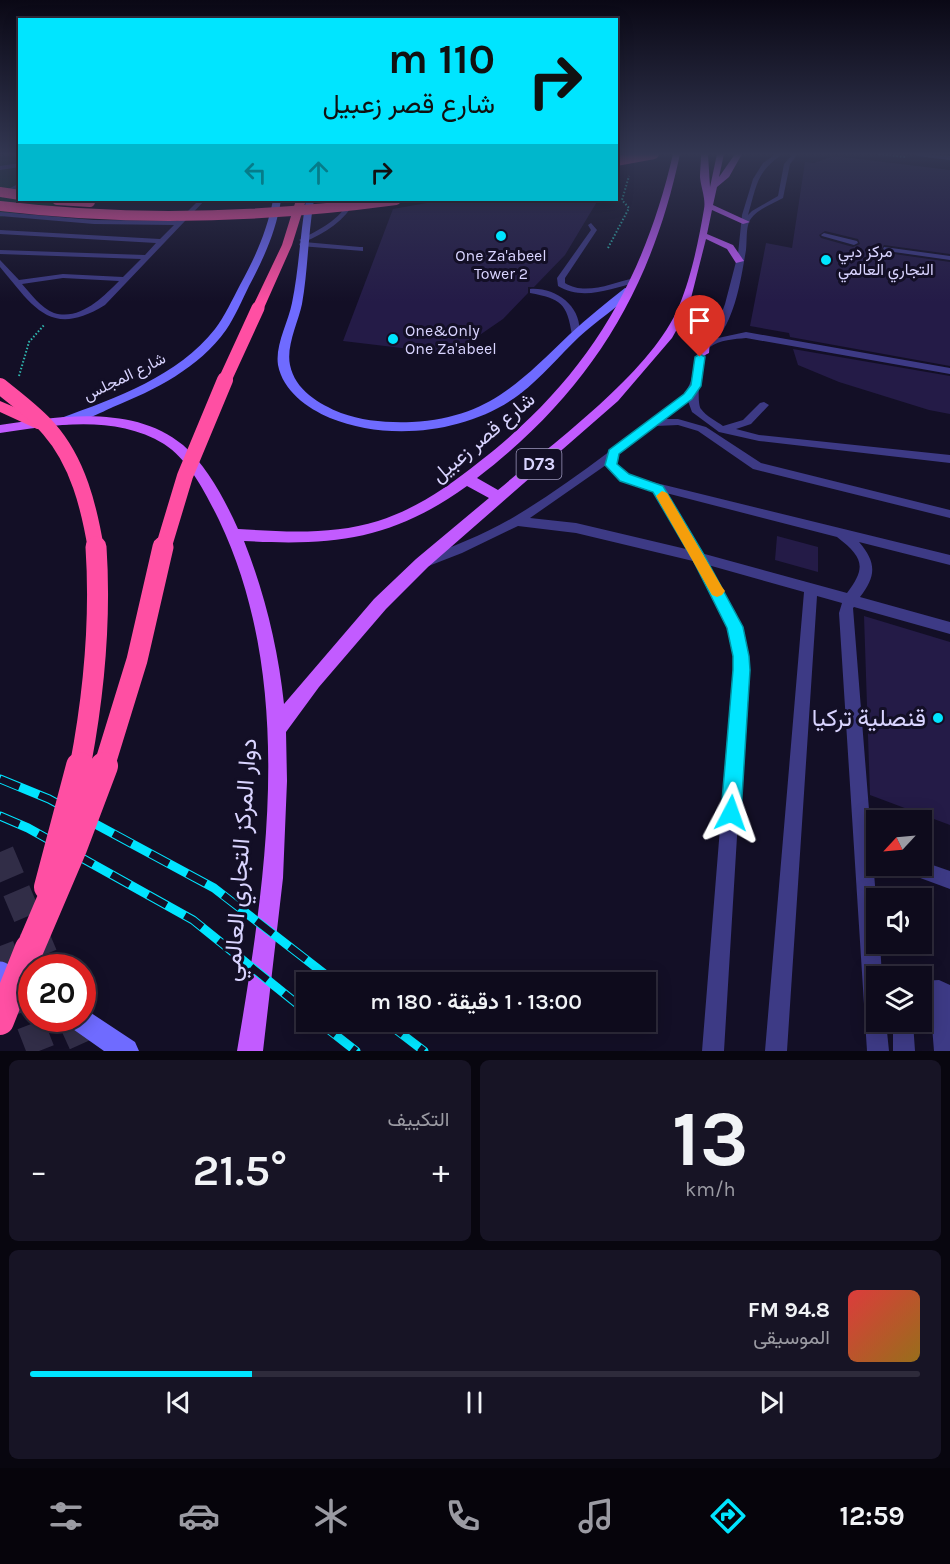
<!DOCTYPE html>
<html lang="ar">
<head>
<meta charset="utf-8">
<style>
  body { margin:0; font-family:Karla,Vazirmatn,sans-serif; background:#171425; color:#f1f3f6; direction:rtl; height:100vh; display:flex; flex-direction:column; font-size:22px; white-space:nowrap }
  * { box-sizing:border-box; margin:0 }
  p { font-size:20px; color:#9b9ba3 }
  .icon { flex:none; width:33px; height:33px; fill:none; stroke:currentColor; stroke-width:2; stroke-linecap:round; stroke-linejoin:round }
  .map { position:relative; height:1051px; overflow:hidden; direction:ltr }
  .details { display:flex; flex-direction:column; gap:9px; padding:9px; background:#08060f; flex:1 }
  .details>* { flex:none }
  .hud { position:absolute; left:18px; top:18px; width:600px; height:183px; border-radius:0px; box-shadow:0 3px 15px #0003,0 0 0 2px #2e2b3b; direction:rtl; background:#00e5ff; color:#111; overflow:hidden }
  .needle { width:39px; rotate:244deg }
  .controls { position:absolute; left:866px; top:810px; display:grid; gap:12px }
  .controls a { display:grid; place-items:center; width:66px; height:66px; border-radius:0px; background:#0e0b1c; box-shadow:0 3px 15px #0003,0 0 0 2px #2e2b3b; font-size:30px }
  .speed { position:absolute; left:18px; top:954px; display:flex; gap:12px; font-size:30px; font-weight:700; text-align:center }
  .speed>* { display:grid; place-content:center; width:78px; height:78px; border-radius:50%; background:#0e0b1c; box-shadow:0 3px 15px #0003,0 0 0 2px #2e2b3b; line-height:1 }
  .speed .limit { border:9px solid #d22; background:#fff; color:#111 }
  .pin { position:absolute; display:grid; place-items:center; width:51px; height:51px; color:#fff; margin:-62px -26px; border-radius:50% 50% 50% 0; rotate:-45deg; box-shadow:0 0 6px #0007 }
  .pin .icon { rotate:45deg }
  .me { position:absolute; width:66px; margin:-33px; rotate:4deg; stroke-linejoin:round; filter:drop-shadow(0 0 4px #0008) }
  .turn { display:flex; align-items:center; gap:21px; height:126px; padding:0 24px; font-size:27px }
  .turn .icon { width:78px; height:78px; stroke-width:2.5 }
  .turn b { display:block; font-size:42px; line-height:51px }
  .lanes { display:flex; align-items:center; height:57px; padding:0 24px; background:#0003; justify-content:center; gap:30px; direction:ltr }
  .lanes .off { opacity:.35 }
  .big { font-size:45px; font-weight:600; line-height:1.1 }
  .details .widget { flex:1; display:flex; flex-direction:column; justify-content:center; gap:9px; min-width:0; padding:0 21px; border-radius:9px; background:#171425 }
  .details .dial { align-items:center; gap:0 }
  .dial b { font-size:78px; line-height:1 }
  .song { display:flex; align-items:center; gap:18px }
  .cover { width:72px; height:72px; border-radius:9px; background:linear-gradient(135deg,hsl(0 70% 55%),hsl(40 70% 35%)) }
  .played { height:6px; border-radius:3px; background:linear-gradient(90deg,#00e5ff 25%,#2e2b3b 25%) }
  .keys { display:flex; justify-content:space-around; direction:ltr }
  .heat { display:flex; justify-content:space-between; align-items:center; font-size:33px; direction:ltr }
  .details .tiles { flex:1; display:grid; gap:9px; grid-template-columns:1fr 1fr }
  .widget:last-child { grid-column:span 2 }
  .trip { position:absolute; left:296px; top:972px; width:360px; height:60px; border-radius:0px; background:#0e0b1c; box-shadow:0 3px 15px #0003,0 0 0 2px #2e2b3b; font-weight:600; line-height:60px; text-align:center; direction:rtl }
  .dock { display:flex; height:96px; justify-content:space-around; align-items:center; background:#06040b; color:#9b9ba3 }
  .dock .icon { width:42px; height:42px }
  .dock .current { color:#00e5ff }
  .dock b { font-size:27px; color:#f1f3f6 }
  .map>svg:first-child { display:block }
  .green { fill:#12302f }
  .building { fill:#241b47; fill-rule:evenodd }
  .lines { fill:none; stroke-linecap:round; stroke-linejoin:round }
  .highway-tunnel { stroke:#312d47; stroke-width:28; stroke-dasharray:28 14; stroke-linecap:butt }
  .path { stroke:#2fb8b0; stroke-width:2; stroke-dasharray:1.5 2; stroke-linecap:butt }
  .lane { fill:#3d3a85; fill-rule:evenodd }
  .secondary { fill:#6f6bff; fill-rule:evenodd }
  .primary { fill:#c25bff; fill-rule:evenodd }
  .highway { fill:#ff4fa3; fill-rule:evenodd }
  .rail-casing { stroke:#00e5ff; stroke-width:9 }
  .rail { stroke:#130f26; stroke-width:7; stroke-dasharray:21; stroke-linecap:butt }
  .secondary-bridge { stroke:#6f6bff; stroke-width:23 }
  .highway-bridge-far4 { stroke:#ff4fa3; stroke-width:10 }
  .highway-bridge-far3 { stroke:#ff4fa3; stroke-width:13 }
  .highway-bridge-far2 { stroke:#ff4fa3; stroke-width:16 }
  .highway-bridge-far1 { stroke:#ff4fa3; stroke-width:21 }
  .highway-bridge { stroke:#ff4fa3; stroke-width:28 }
  .route { fill:#00e5ff; stroke:#0095a6; stroke-width:1.5 }
  .slow { fill:#f59e0b }
  .poi-dot { fill:#00e5ff; stroke:#130f26; stroke-width:2 }
  .labels { text-anchor:middle; stroke-width:6; stroke-linejoin:round; paint-order:stroke }
  .far-poi-label { font-size:16px; fill:#d9d4ff; stroke:#130f26; text-anchor:start }
  .far-street-label { font-size:16px; fill:#d9d4ff; stroke:#130f26 }
  .shield { fill:#130f26; stroke:#9e99be; stroke-width:1.5 }
  .shield-label { font-size:18px; font-weight:bold; fill:#d9d4ff }
  .street-label { font-size:20px; fill:#d9d4ff; stroke:#130f26 }
  .near-poi-label { font-size:24px; fill:#d9d4ff; stroke:#130f26; text-anchor:end }
  .near-street-label { font-size:24px; fill:#d9d4ff; stroke:#130f26 }
</style>
</head>
<body>
<div class="map">
<svg width="950" height="1051" viewBox="0 0 950 1051">
  <rect width="100%" height="100%" fill="#130f26"/>
  <path class="green" d="M19 154 20 200H83L0 217V155Z"/>
  <path class="building" d="M834 156 950 170V254L884 245 881 250 887 253 950 262V366L790 337 789 333 750 326 766 243 792 248 805 162 814 163ZM825 231 858 239 860 244 853 247 821 238 819 235Z
    M433 200H598L565 255 534 287H528V293L503 319 452 354 343 341 393 209 432 202Z
    M793 349 950 376V414L929 410 839 382 798 365Z
    M777 536 818 547V572L775 560Z
    M864 616 950 642V825L870 795Z"/>
  <g class="lines">
    <path class="highway-tunnel" d="M0 852 49 968
      M0 946 41 1051
      M71 1018 86 1051"/>
    <path class="path" d="M879 154 905 157
      M608 248 629 208 622 200 629 176
      M19 376 29 342 45 324"/>
    <path class="lane" d="M776 154H783C756 172 757 185 748 215L752 211 778 196 784 164 793 154H798L790 164 783 198C772 204 755 210 749 222 746 229 747 242 746 250 741 279 736 314 718 338L746 332 950 368V374L746 338C735 339 719 340 710 347 702 355 695 401 701 409 706 416 716 421 723 426L743 420 760 403 764 402 769 405 751 424 736 429 759 435 950 455V463L759 441 719 432 692 412 688 401 664 419H678L706 427 761 463 950 510V518L753 469 698 431 678 425 656 426 618 455 617 464 622 470 636 478 950 555V565L859 542C877 563 876 576 860 597L950 622V634L854 607 853 608 876 898V944H880L882 976H876V1022H886L889 1051H867L839 613 842 603 817 596 787 1051H765L804 592 708 565 736 613 742 627 748 655 724 1051H702L734 655 728 627 723 615 693 561 576 533 518 526 462 553 426 567 422 566 420 562 422 558C453 547 485 534 514 517 574 481 629 436 685 394L691 381 697 354 715 331 725 304 738 254 742 215 753 179 763 163ZM606 465C617 482 634 485 653 490L686 549 576 523 530 518ZM666 493 837 537C863 557 867 567 847 593L701 553Z
      M915 154 950 156V160L917 156Z
      M20 163V167L0 170V166Z
      M20 183V188L0 197V193Z
      M199 200H205L105 305C50 339 33 306 0 267V260L19 280 63 274 123 277 141 259 0 254V250L145 255 156 243 0 234V230L160 239 174 225 94 224 0 216V212L94 220 178 221ZM63 278 119 281C103 297 80 321 54 313 41 308 31 294 22 284Z
      M350 200H356C344 221 326 233 304 242L360 247H363V251L300 246 299 244 302 242 299 240 301 239C321 229 339 220 350 200Z
      M591 223 597 230 565 278V283C585 296 613 283 634 278H637V282C611 289 582 301 558 286L557 278 591 230 588 225Z
      M824 233 857 241 858 243 854 245 822 236 821 235Z
      M884 247 950 256V260L887 251 883 249Z
      M530 289C557 287 584 308 579 337L572 335C567 303 561 299 530 293Z
      M921 861 950 871V889L904 872 901 866H921Z
      M939 980 950 985V1051H934L930 1001H921V981Z
      M893 1022H913L915 1051H893Z"/>
    <path class="secondary" d="M273 200H281C276 231 264 258 249 286 242 300 235 317 226 330 199 368 155 390 113 407 102 412 73 427 61 424L60 421 61 418C116 398 178 376 215 329 225 316 232 300 240 285 255 258 267 231 273 200Z
      M306 200H314C308 234 308 270 302 304 298 323 286 346 290 365 295 390 319 404 341 413 363 421 388 423 412 422 487 418 519 383 570 334 587 318 606 303 625 288L634 290C618 308 596 321 579 337 559 356 542 377 520 394 469 433 389 442 330 418 307 408 283 391 278 365 275 345 288 323 292 303 299 269 300 234 306 200Z
      M82 1007 135 1042 139 1051H104L70 1027 66 1018H82Z"/>
    <path class="primary" d="M673 154H680C651 292 588 393 477 478L498 490C553 443 652 372 679 306 691 278 699 239 704 209 706 199 701 188 700 177 700 170 701 162 701 154H708L710 187 717 154H724L719 177 735 154H742L729 177 717 187 713 205 750 222 743 224 712 210 707 234 733 245 744 261 736 263 727 249 706 239 689 306C708 319 711 331 709 353L703 356 697 353 698 326 686 313 672 338 618 401 428 567 386 609 319 687 286 732 287 781 283 878 263 1051H237C266 880 297 684 219 520 206 494 190 461 164 444 115 414 53 425 0 433V425C58 416 134 404 183 445 207 466 225 500 238 529 285 532 333 535 378 521 416 509 449 486 479 462 585 380 643 284 673 154ZM467 486 489 498 416 559 374 599 284 704C278 648 265 594 244 541 334 546 392 540 467 486Z"/>
    <path class="highway" d="M296 200H306L292 245 264 308 258 312 254 311 252 308 282 245Z
      M0 401 47 421 50 425 47 429H37L0 412Z"/>
    <defs>
      <path id="rail" d="M0 779 49 799 214 888 335 982
        M0 816 28 828 193 920 306 1011
        M319 1022 356 1051
        M386 1022 424 1051"/>
    </defs>
    <use href="#rail" class="rail-casing"/>
    <use href="#rail" class="rail"/>
    <path class="secondary-bridge" d="M0 973 32 990"/>
    <path class="highway-bridge-far4" d="M616 161 654 154
      M0 192 20 195
      M57 200 90 202
      M0 206C133 222 263 218 396 200"/>
    <path class="highway-bridge-far3" d="M224 382 258 308"/>
    <path class="highway-bridge-far2" d="M0 386C17 400 35 413 49 429 78 462 89 507 96 549
      M163 549 185 476 225 380"/>
    <path class="highway-bridge-far1" d="M80 767C94 694 101 622 96 547
      M104 767 137 660 163 547"/>
    <path class="highway-bridge" d="M48 887 80 766
      M26 958 73 848 104 766
      M0 1021 29 948"/>
  </g>
  <linearGradient id="sky" x2="0" y2="1"><stop stop-color="#0a0815"/><stop offset="0.51" stop-color="#333752"/><stop offset="1" stop-color="#333752" stop-opacity="0"/></linearGradient>
  <rect width="950" height="302" fill="url(#sky)"/>
  <path class="route" d="M700 354 705 357 701 386 692 399 619 454 617 464 629 474 663 486 703 553 743 627 749 656 750 670 741 813 738 820 731 823 724 820 721 813 733 670V656L727 628 693 560 653 492 620 481 605 465 609 450 684 394 691 385 695 357Z"/>
  <path class="slow" d="M662 491 667 493 722 587 725 591 722 595 717 597 712 595 656 496Z"/>
  <g class="poi-dot">
    <circle cx="501" cy="236" r="6"/>
    <circle cx="826" cy="260" r="6"/>
    <circle cx="393" cy="339" r="6"/>
    <circle cx="938" cy="718" r="6"/>
  </g>
  <g class="labels">
    <g class="far-poi-label">
      <text x="838" y="257">مركز دبي<tspan x="838" dy="18">التجاري العالمي</tspan></text>
      <text x="501" y="261" text-anchor="middle">One Za'abeel<tspan x="501" dy="18">Tower 2</tspan></text>
      <text x="405" y="336">One&amp;Only<tspan x="405" dy="18">One Za'abeel</tspan></text>
    </g>
    <g class="far-street-label">
      <text transform="translate(124 376) rotate(-26)" y="6">شارع المجلس</text>
    </g>
    <rect class="shield" x="516.5" y="449" width="45" height="30" rx="4.5"/>
    <g class="shield-label">
      <text x="539" y="470">D73</text>
    </g>
    <g class="street-label">
      <text transform="translate(483 437) rotate(-40)" y="7">شارع قصر زعبيل</text>
    </g>
    <g class="near-poi-label">
      <text x="926" y="726">قنصلية تركيا</text>
    </g>
    <g class="near-street-label">
      <text transform="translate(240 860) rotate(-86)" y="8">دوار المركز التجاري العالمي</text>
    </g>
  </g>
</svg>
<div class="controls">
<a><svg class="needle" viewBox="-14 -14 28 28"><path d="M0-13l5 13h-10z" fill="#e53935"/><path d="M0 13l5-13h-10z" fill="#9b9ba3"/></svg></a>
<a><svg class="icon" aria-label="sound" viewBox="0 0 24 24"><path d="M4 9h4l5-4v14l-5-4H4zM17 9q2 3 0 6"/></svg></a>
<a><svg class="icon" aria-label="layers" viewBox="0 0 24 24"><path d="M12 4l9 5-9 5-9-5zM3 14l9 5 9-5"/></svg></a>
</div>
<div class="speed"><div class="limit">20</div></div>
<div class="pin" style="left:700px;top:357px;background:#d93025"><svg class="icon" aria-label="arrive" viewBox="0 0 24 24"><path d="M6 21V4h12l-3 4 3 4H6"/></svg></div>
<svg class="me" style="left:731px;top:813px" viewBox="-20 -20 40 40"><path d="M0-17L14 15 0 8-14 15z" fill="#00e5ff" stroke="#fff" stroke-width="4"/></svg>
<div class="trip">13:00 · 1 دقيقة · 180 m</div>
<div class="hud">
<div class="turn"><svg class="icon" aria-label="right" viewBox="0 0 24 24"><path d="M7 20v-9h11M14 6l5 5-5 5"/></svg><div><b>110 m</b>شارع قصر زعبيل</div></div>
<div class="lanes"><svg class="icon off" aria-label="left" viewBox="0 0 24 24"><path d="M17 20v-9H6M10 6l-5 5 5 5"/></svg><svg class="icon off" aria-label="ahead" viewBox="0 0 24 24"><path d="M12 20V5M6 11l6-6 6 6"/></svg><svg class="icon" aria-label="right" viewBox="0 0 24 24"><path d="M7 20v-9h11M14 6l5 5-5 5"/></svg></div>
</div>
</div>
<section class="details">
<div class="tiles">
<div class="widget dial"><b>13</b><p>km/h</p></div>
<div class="widget"><p>التكييف</p>
<div class="heat"><a>−</a><b class="big">21.5°</b><a>+</a></div>
</div>
<div class="widget">
<div class="song"><i class="cover"></i><div><b>94.8 FM</b><p>الموسيقى</p></div></div>
<div class="played"></div>
<div class="keys"><svg class="icon" aria-label="previous" viewBox="0 0 24 24"><path d="M18 5L8 12l10 7zM5 5v14"/></svg><svg class="icon" aria-label="pause" viewBox="0 0 24 24"><path d="M8 5v14M16 5v14"/></svg><svg class="icon" aria-label="next" viewBox="0 0 24 24"><path d="M6 5l10 7-10 7zM19 5v14"/></svg></div>
</div>
</div>
</section>
<nav class="dock">
<b>12:59</b>
<svg class="icon current" aria-label="directions" viewBox="0 0 24 24"><path d="M12 3l9 9-9 9-9-9zM9 14v-3h6M13 9l2 2-2 2"/></svg>
<svg class="icon" aria-label="music" viewBox="0 0 24 24"><path d="M9 18V5l10-2v13"/><circle cx="6" cy="18" r="3"/><circle cx="16" cy="16" r="3"/></svg>
<svg class="icon" aria-label="phone" viewBox="0 0 24 24"><path d="M5 4h4l2 5-3 2q2 4 5 5l2-3 5 2v4C11 20 4 13 5 4z"/></svg>
<svg class="icon" aria-label="climate" viewBox="0 0 24 24"><path d="M12 3v18M4 7l16 10M4 17L20 7"/></svg>
<svg class="icon" aria-label="car" viewBox="0 0 24 24"><path d="M5 17H2v-5l4-1 3-4h7l3 4 3 1v5h-3M9 17h6M6 11h13"/><circle cx="7" cy="17" r="2"/><circle cx="17" cy="17" r="2"/></svg>
<svg class="icon" aria-label="filters" viewBox="0 0 24 24"><path d="M4 7h16M4 17h16"/><circle cx="9" cy="7" r="2"/><circle cx="15" cy="17" r="2"/></svg>
</nav>
</body>
</html>
